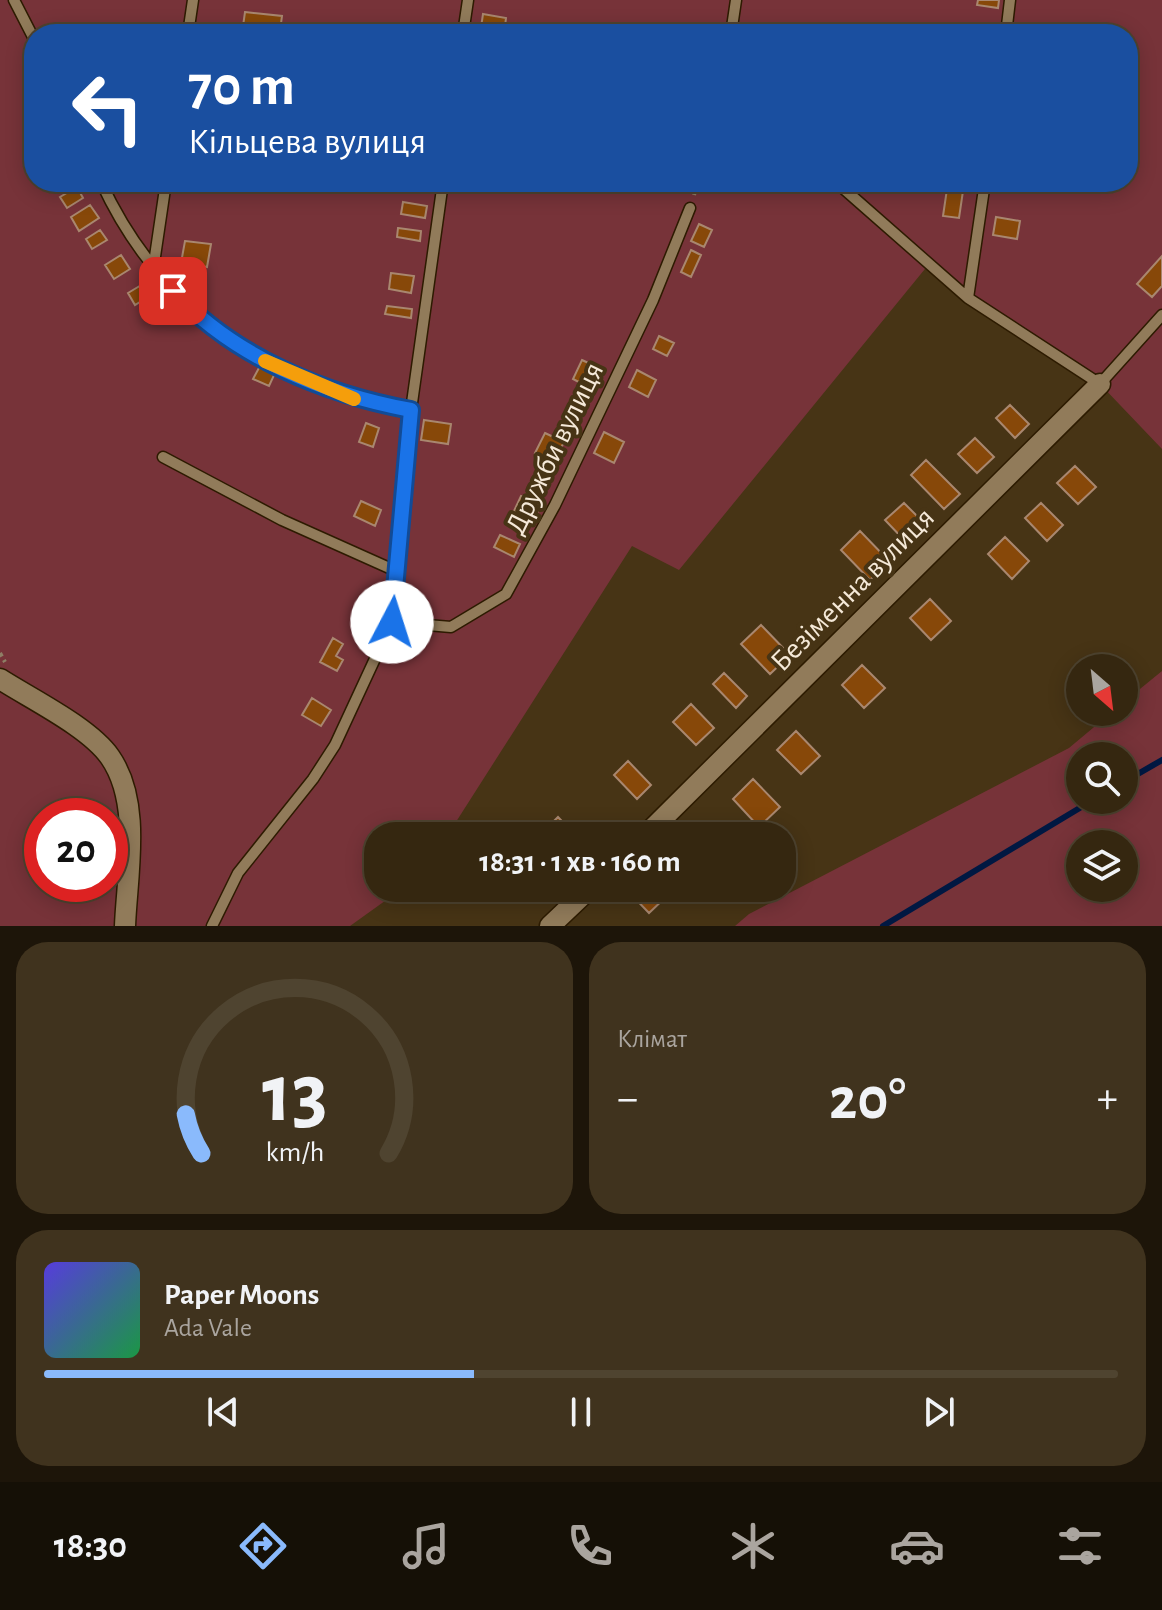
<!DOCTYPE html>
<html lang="uk">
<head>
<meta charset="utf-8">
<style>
  body { margin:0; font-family:"Alegreya Sans",sans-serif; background:#40331e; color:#f1f3f6; height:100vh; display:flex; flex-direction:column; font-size:30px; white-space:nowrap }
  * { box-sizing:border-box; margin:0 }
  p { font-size:26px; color:#aaa59f }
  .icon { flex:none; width:44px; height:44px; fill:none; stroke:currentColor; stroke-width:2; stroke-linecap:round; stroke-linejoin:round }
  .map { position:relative; height:926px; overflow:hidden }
  .drawer { display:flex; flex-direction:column; gap:16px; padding:16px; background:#1d1509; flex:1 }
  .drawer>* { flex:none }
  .banner { position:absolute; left:24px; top:24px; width:1114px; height:168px; border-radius:32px; box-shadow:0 4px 20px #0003,0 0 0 2px #4f4430; background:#1a4fa0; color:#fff; overflow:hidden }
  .needle { width:52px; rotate:152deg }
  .buttons { position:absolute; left:1066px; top:654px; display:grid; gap:16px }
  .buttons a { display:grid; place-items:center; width:72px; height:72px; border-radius:50%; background:#352710; box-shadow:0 4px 20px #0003,0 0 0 2px #4f4430; font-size:40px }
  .speed { position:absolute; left:24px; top:798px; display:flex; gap:16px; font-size:40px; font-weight:700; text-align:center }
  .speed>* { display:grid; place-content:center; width:104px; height:104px; border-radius:50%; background:#352710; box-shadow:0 4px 20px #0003,0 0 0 2px #4f4430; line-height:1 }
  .speed .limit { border:12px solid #d22; background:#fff; color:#111 }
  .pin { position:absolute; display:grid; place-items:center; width:68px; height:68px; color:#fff; margin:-34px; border-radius:16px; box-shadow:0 4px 12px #0006 }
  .me { position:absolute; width:88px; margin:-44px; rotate:5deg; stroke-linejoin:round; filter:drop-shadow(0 0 6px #0008) }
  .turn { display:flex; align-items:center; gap:28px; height:168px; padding:0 32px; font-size:36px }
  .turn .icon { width:104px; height:104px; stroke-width:2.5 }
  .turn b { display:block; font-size:56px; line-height:68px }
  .big { font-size:60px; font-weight:700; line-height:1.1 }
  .drawer .widget { flex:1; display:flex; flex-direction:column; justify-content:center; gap:12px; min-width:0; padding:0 28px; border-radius:32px; background:#40331e }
  .drawer .dial { align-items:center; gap:0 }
  .dial svg { height:208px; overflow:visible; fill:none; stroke:#4f4430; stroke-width:7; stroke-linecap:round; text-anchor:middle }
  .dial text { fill:#f1f3f6; stroke:none }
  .song { display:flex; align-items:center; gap:24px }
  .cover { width:96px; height:96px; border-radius:12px; background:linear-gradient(135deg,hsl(250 70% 55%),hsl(140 70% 35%)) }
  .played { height:8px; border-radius:4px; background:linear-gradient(90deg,#8abafc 40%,#4f4430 40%) }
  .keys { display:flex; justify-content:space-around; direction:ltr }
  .heat { display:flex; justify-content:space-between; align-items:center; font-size:44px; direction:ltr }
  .drawer .tiles { flex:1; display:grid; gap:16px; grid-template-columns:1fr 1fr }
  .widget:last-child { grid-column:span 2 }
  .trip { position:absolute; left:364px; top:822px; width:432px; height:80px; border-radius:32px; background:#352710; box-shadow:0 4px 20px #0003,0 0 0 2px #4f4430; font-weight:700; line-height:80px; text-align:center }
  .tab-bar { display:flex; height:128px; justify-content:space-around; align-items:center; background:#151006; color:#aaa59f }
  .tab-bar .icon { width:56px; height:56px }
  .tab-bar .active { color:#8abafc }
  .tab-bar b { font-size:36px; color:#f1f3f6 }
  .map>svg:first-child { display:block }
  .green { fill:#773339; fill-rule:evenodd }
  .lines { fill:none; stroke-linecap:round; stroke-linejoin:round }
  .stream { stroke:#001842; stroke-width:6 }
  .building { fill:#874809; stroke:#a9876f; stroke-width:2 }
  .service-casing { stroke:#2d1b00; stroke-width:13 }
  .minor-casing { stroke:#2d1b00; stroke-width:23 }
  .path { stroke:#8e7e65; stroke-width:4; stroke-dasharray:4 4; stroke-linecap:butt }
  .service { stroke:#917b5a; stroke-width:10 }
  .minor { stroke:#917b5a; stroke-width:20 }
  .route-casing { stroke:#114b97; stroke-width:20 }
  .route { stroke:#1a73e8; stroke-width:14 }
  .slow { stroke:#f59e0b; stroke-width:14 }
  .labels { text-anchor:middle; stroke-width:8; stroke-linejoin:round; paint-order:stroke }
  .street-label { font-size:30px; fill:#f5e9d8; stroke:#473415 }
</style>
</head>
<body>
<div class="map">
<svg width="1162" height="926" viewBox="0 0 1162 926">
  <rect width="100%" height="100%" fill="#473415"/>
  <path class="green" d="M0 0H1162V449L1100 384 968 298 929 264 679 570 632 546 447 836H378V888H403L350 926H0ZM34 34H1128V182H34ZM42 816H110V884H42Z
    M1162 671V926H735L749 914 1069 748 1112 712H1124V702ZM1124 756V800H1080V756ZM1080 844H1124V888H1080Z"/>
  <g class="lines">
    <path class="stream" d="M1124 782 1162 760
      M883 926 1093 800"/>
  </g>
  <path class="building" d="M978 0H999L998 8 977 5Z
    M245 12 282 16 280 31 243 26Z
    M483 14 506 18 504 34H480Z
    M751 25 770 28 769 34H750Z
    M77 187 83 198 67 208 60 197Z
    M947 189 963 191 959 218 943 216Z
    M403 202 427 206 425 218 401 214Z
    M90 205 99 218 79 231 71 217Z
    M996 217 1020 221 1017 239 993 235Z
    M699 224 712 230 704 247 691 241Z
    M398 228 421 231 420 241 397 237Z
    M100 230 107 240 92 249 86 239Z
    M185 241 211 244 207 267 181 263Z
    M691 250 701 255 691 277 681 272Z
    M121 255 130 269 114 279 105 265Z
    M1162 256V286L1152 297 1137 284Z
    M391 273 414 276 411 293 389 289Z
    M143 284 151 295 135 305 128 293Z
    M387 306 412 309 411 318 385 314Z
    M659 336 674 343 667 356 653 349Z
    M582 360 601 369 592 389 573 379Z
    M260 366 275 373 269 386 253 379Z
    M637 370 656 380 648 397 629 387Z
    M1010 405 1029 424 1015 438 996 418Z
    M424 420 451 424 448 444 421 440Z
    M366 423 379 428 373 447 359 442Z
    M604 432 624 442 614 463 594 453Z
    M545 433 564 442 554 462 535 453Z
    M975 438 994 457 977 473 958 454Z
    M926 460 960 494 944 509 911 475Z
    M1075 466 1096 487 1078 504 1057 483Z
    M521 496 541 505 533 521 514 511Z
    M361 501 381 510 375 526 354 516Z
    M904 503 926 525 907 543 885 520Z
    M1041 503 1063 525 1047 541 1025 518Z
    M860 531 889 561 870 580 841 550Z
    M500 535 520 544 514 557 494 547Z
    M1005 537 1029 561 1012 579 988 554Z
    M930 599 951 621 931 640 910 618Z
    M761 625 790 655 770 674 741 644Z
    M333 638 343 644 336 656 343 660 337 671 320 662Z
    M862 665 885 688 864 708 842 685Z
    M724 673 747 696 736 708 713 684Z
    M312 698 331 710 321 726 302 715Z
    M691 704 714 728 696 745 673 722Z
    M796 731 820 756 801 774 777 750Z
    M628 761 651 785 637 799 614 775Z
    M753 779 780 807 759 827 733 799Z
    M558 817 576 836 542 833Z
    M464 888H493L478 902Z
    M629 888H659L667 896 649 913 627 890Z"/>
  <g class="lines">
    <defs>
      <path id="service" d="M14 0 34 39
        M188 34 193 0
        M463 34 468 0
        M731 34 736 0
        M1006 34 1010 0
        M101 182C162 314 271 383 411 410
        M836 182 968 298 1100 384 1162 315
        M153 270 166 182
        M968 298 985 182
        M163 457 282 520 396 571
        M392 622 451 627 506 594 555 505 653 300 690 208
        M212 926 238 873 313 779 335 745 392 622 411 410 443 182"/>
      <path id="minor" d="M0 679C31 699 89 727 110 757 142 803 127 874 125 926
        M645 836 1100 384
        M550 926 590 888"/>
    </defs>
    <use href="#service" class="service-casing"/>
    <use href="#minor" class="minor-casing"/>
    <path class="path" d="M694 195 697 182
      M0 653 5 662"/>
    <use href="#service" class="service"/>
    <use href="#minor" class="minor"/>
  </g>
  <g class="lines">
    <defs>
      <path id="route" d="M173 291C234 357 324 394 411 410L392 622"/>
    </defs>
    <use href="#route" class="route-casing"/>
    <use href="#route" class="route"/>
    <path class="slow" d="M265 361 354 399"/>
  </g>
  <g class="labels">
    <g class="street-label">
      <text transform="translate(554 448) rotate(-64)" y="10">Дружби вулиця</text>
      <text transform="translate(852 589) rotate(-45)" y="10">Безіменна вулиця</text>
    </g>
  </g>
</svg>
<div class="buttons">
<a><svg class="needle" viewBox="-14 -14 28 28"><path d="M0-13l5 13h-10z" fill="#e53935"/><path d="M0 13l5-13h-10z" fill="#aaa59f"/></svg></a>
<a><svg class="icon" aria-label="search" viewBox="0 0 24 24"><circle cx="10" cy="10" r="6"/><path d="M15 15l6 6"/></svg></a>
<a><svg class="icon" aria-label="layers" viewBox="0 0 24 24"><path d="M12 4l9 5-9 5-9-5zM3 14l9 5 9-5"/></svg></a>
</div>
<div class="speed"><div class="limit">20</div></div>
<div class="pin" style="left:173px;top:291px;background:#d93025"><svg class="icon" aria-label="arrive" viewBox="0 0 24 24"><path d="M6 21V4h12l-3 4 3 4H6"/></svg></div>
<svg class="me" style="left:392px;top:622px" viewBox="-20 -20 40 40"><circle r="19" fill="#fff"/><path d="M0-13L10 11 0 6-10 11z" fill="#1a73e8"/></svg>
<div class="trip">18:31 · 1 хв · 160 m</div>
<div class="banner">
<div class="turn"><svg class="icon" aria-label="left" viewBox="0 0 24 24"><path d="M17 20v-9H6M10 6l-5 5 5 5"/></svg><div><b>70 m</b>Кільцева вулиця</div></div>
</div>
</div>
<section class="drawer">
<div class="tiles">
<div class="widget dial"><svg viewBox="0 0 100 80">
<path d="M14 69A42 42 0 1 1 86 69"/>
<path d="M14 69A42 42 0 0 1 8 54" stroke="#8abafc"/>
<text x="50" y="56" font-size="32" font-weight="700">13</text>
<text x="50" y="72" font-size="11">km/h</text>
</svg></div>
<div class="widget"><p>Клімат</p>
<div class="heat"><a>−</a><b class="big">20°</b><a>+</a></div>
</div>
<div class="widget">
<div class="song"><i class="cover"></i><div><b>Paper Moons</b><p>Ada Vale</p></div></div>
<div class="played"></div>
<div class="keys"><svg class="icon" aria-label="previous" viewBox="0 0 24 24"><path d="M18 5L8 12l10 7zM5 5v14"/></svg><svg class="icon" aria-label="pause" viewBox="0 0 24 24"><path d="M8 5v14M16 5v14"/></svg><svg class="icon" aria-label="next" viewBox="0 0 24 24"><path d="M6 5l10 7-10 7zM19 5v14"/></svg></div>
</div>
</div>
</section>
<nav class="tab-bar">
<b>18:30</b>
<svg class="icon active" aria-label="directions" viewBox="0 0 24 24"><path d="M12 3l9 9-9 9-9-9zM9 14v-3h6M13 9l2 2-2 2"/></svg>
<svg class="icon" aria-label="music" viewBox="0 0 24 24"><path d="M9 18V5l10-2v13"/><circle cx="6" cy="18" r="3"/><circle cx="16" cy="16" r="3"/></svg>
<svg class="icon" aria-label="phone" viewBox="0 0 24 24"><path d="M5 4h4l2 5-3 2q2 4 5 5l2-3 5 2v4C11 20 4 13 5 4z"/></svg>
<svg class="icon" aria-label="climate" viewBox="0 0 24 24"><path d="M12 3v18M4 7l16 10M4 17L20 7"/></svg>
<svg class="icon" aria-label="car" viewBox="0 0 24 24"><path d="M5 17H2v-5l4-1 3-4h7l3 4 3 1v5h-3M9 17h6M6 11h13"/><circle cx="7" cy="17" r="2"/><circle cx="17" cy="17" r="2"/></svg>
<svg class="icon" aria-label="filters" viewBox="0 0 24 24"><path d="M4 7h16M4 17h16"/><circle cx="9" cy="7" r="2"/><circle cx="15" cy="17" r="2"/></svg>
</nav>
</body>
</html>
